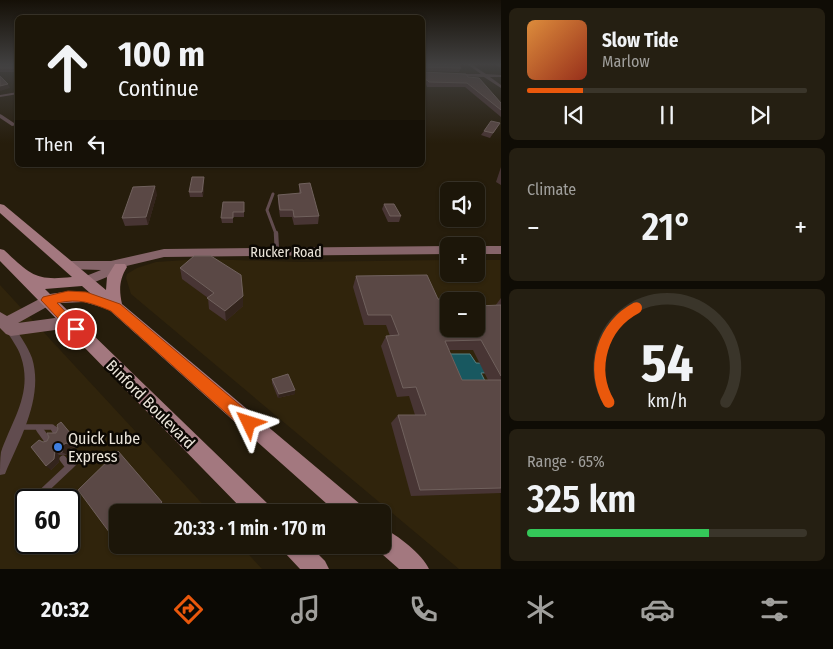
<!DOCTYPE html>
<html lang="en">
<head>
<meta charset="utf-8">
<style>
  body { margin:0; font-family:"Fira Sans Condensed",sans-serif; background:#251f12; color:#f1f3f6; height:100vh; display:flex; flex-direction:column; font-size:19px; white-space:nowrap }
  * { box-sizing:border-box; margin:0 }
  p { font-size:16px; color:#a09f9c }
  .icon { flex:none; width:28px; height:28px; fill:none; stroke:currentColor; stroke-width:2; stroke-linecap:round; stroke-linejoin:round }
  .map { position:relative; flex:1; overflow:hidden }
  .details { display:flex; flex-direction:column; gap:8px; padding:8px; background:#0f0c05; width:332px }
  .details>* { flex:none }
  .guide { position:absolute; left:15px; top:15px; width:410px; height:152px; border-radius:8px; box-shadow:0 1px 4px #0004,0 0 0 1px #3a352a; background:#1c1609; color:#f1f3f6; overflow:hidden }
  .buttons { position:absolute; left:440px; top:182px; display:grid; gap:10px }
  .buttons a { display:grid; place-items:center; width:45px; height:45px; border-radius:8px; background:#1c1609; box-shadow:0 1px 4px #0004,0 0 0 1px #3a352a; font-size:25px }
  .speed { position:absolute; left:15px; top:489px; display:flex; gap:10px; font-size:25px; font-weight:700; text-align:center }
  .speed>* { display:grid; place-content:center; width:65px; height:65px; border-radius:50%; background:#1c1609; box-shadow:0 1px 4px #0004,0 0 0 1px #3a352a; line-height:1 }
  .speed .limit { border:2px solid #111; border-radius:8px; background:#fff; color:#111 }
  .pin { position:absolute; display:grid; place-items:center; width:42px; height:42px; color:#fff; margin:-21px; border:2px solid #fff; border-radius:50%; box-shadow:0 1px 5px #0007 }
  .me { position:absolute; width:55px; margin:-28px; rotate:311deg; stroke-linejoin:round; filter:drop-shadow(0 0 4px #0008) }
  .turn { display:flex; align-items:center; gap:18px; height:105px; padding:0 20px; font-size:22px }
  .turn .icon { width:65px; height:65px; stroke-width:2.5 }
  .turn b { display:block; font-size:35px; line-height:42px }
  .then { display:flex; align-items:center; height:48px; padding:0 20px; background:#0003; gap:10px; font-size:19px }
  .big { font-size:38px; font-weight:600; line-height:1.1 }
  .details .widget { flex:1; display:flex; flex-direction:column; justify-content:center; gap:8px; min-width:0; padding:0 18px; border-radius:8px; background:#251f12 }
  .details .dial { align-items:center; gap:0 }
  .dial svg { height:130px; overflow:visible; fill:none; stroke:#3a352a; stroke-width:7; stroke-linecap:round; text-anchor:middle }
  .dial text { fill:#f1f3f6; stroke:none }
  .song { display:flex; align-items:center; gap:15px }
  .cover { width:60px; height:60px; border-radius:8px; background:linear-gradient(135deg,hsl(30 70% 55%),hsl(10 70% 35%)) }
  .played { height:5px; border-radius:2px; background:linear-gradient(90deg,#ea580c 20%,#3a352a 20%) }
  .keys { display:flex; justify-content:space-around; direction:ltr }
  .heat { display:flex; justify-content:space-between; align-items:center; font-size:28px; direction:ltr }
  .charge { height:8px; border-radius:4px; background:linear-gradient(90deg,#34c759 65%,#3a352a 0) }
  .trip { position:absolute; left:109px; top:504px; width:282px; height:50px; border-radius:8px; background:#1c1609; box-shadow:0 1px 4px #0004,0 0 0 1px #3a352a; font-weight:600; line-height:50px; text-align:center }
  .tab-bar { display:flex; height:80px; justify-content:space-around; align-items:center; background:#0b0904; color:#a09f9c }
  .tab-bar .icon { width:35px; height:35px }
  .tab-bar .current { color:#ea580c }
  .tab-bar b { font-size:22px; color:#f1f3f6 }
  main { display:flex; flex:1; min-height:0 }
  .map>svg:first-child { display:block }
  .built { fill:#30240c; fill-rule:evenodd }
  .water { fill:#185860; stroke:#578285 }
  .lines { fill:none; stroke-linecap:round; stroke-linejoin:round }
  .lane-far3 { stroke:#614c4f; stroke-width:3 }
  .lane-far2 { stroke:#614c4f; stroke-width:4.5 }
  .lane-far1 { stroke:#614c4f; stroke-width:5.5 }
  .lane { stroke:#614c4f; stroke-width:7 }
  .street { fill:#614c4f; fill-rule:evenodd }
  .secondary { fill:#86656a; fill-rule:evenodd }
  .primary { fill:#a3787f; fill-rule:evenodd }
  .wall { fill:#483534; fill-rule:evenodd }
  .shaded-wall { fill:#33241c }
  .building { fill:#5a4845; stroke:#70615d }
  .route { fill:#ea580c; stroke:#983908 }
  .shop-dot { fill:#3f7fe0; stroke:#0c0803; stroke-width:2 }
  .labels { text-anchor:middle; stroke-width:5; stroke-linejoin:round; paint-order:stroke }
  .street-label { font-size:14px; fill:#ebe5da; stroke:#0c0803 }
  .near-street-label { font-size:16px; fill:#ebe5da; stroke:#0c0803 }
  .near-poi-label { font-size:16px; fill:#ebe5da; stroke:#0c0803; text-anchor:start }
</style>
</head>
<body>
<main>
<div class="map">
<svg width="501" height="569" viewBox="0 0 501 569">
  <rect width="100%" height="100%" fill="#261d0c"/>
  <path class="built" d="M202 259 299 262 449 260V274H476V260H500V569H459L131 294 126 278 127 274 137 268 156 262ZM449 301H476V329H449Z
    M0 285 210 512H118V545H240L262 569H0ZM26 500H69V542H26Z"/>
  <path class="water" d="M444 354H470L476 363 500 364V372L481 373 486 383 456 385Z"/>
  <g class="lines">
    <path class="lane-far3" d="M273 194 267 210 276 234"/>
    <path class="lane-far2" d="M276 233 277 252"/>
    <path class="lane-far1" d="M21 427H52L56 431
      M38 428 41 431"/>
    <path class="lane" d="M40 430 48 441
      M55 430 57 433
      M69 467 77 459 71 452
      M34 500 69 467 63 459"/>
    <path class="street" d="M467 64H471L486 74 501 75V77H490L501 85V88L484 77 455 76 456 74H481Z
      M18 92V94L0 97V95Z
      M0 114 2 115 17 125 12 126 0 118Z
      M11 326 14 327C21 337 28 347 32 358 44 397 20 439 5 474L0 475C0 468 0 459 1 452 12 420 33 393 21 357 18 347 11 339 6 330L8 327Z"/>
    <path class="secondary" d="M449 246V254L164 257 118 268 117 273 85 286 81 284 79 281 81 278 101 270 67 269 61 265 67 261H111L164 249Z
      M476 246H501V254H476Z
      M47 295 52 296 53 300 52 304 18 323 55 318 81 325 83 329 81 333 76 335 55 330 11 336 6 334 0 328V312L7 316Z"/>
    <path class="primary" d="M0 204 4 205 106 290 107 277 115 264H125L127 267C119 280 119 290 122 304L360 504 363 512H336L108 309 84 302 60 303 268 504 271 512H245L0 261V249L4 250C31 275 35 281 72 277L0 213ZM82 286 90 293 71 291 50 294 45 289Z
      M382 528C397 534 423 555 429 569H399L374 547 373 545H382Z
      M282 545H309L325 561 329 569H300L285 553Z"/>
  </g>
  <path class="wall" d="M0 64H18V72H0Z
    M422 64 461 68 459 72 422 71Z
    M494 64H501V67H499Z
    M422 72 468 77 501 103V117L465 87H427L426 84H422Z
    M18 95V103H16L14 98Z
    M500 123 490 138 481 135 484 131Z
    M25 165H76L75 167H26Z
    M501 167V185L496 182Z
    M204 182 203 197H190L189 192Z
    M299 184 319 216 318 224 294 225 292 217H280L278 203V195L299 194Z
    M157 194 148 225 125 226 122 218Z
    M244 202V217H233V223H222L221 218Z
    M384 204 401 216 399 222H388L382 209Z
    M180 268 243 306 226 321 209 309 208 298 182 279Z
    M356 276 449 329 495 306 501 298V493L411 496 391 423 398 415H415L409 396 397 397 381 346 386 336H390L386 325H364L353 287ZM449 350H473L488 380H462Z
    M272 379 295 390V394L278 398 272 383Z
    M61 422 80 444 75 448 71 447 67 448V455H59V462L51 470 43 442 47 441 49 437 56 433Z"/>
  <path class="shaded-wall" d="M8 84 10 88 0 91V86Z
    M204 177V182L203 197 202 192Z
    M155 186 157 194 148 225 146 217Z
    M243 296V306L226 321 225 311Z
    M295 390V394L278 398 279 394Z
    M61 422 80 444 75 448 71 445Z
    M66 443 71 447 67 448V455L62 452 63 445Z
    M55 451 59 455V462L51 470 46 466Z
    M162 502 165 505 159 512H152Z
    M123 545H131L126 550 121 548Z"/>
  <path class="building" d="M0 64H18V68H0Z
    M422 64H458L461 68 423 67 422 70Z
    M422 72 466 74 468 77 479 78 501 103V110L467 83 429 82 427 80H422Z
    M0 76 8 84 0 86Z
    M491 121 500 123 493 133 484 131Z
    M192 177H204L202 192H189Z
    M310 183 319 216 294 217 293 210H280L278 195 301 193 299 184Z
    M155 186 146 217 122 218 133 187Z
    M223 202H244V212H233V218H221Z
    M384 204H394L401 216H390Z
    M194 256H211L241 275 243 296 225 311 207 298 214 293 180 268Z
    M427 275 438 299H466L467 301H449V329H476V306L501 305V376L481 340 445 341 462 380H501V488L420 490 398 415H426L416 387 403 388 386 336 399 335 391 315H368L356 276Z
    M288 374 295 390 279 394 272 379Z
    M61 422 76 440 71 445 66 443 63 445 62 452 55 451 54 459 46 466 31 447 39 440 43 442 47 441 49 437 47 433H56L58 429 57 425Z
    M118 451 162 502 152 512H118V544L78 490Z"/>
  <linearGradient id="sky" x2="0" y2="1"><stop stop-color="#151007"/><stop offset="0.45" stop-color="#414040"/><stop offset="1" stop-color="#414040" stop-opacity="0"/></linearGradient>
  <rect width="501" height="143" fill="url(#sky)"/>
  <path class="route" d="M68 291 86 292 120 304 254 417 256 423 254 428 249 431 243 428 111 311C91 303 80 298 57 303L82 329 80 333 76 334 72 333 41 300 43 297Z"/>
  <circle class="shop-dot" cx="58" cy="447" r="5"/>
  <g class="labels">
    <g class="street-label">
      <text x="286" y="257">Rucker Road</text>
    </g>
    <g class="near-street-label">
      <text transform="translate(151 404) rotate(45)" y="6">Binford Boulevard</text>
    </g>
    <g class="near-poi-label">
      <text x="68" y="444">Quick Lube<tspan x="68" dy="18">Express</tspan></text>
    </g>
  </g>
</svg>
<div class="buttons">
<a><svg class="icon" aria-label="sound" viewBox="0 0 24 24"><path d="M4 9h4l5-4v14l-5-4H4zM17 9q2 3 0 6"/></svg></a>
<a>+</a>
<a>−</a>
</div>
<div class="speed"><div class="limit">60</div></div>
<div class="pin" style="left:76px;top:329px;background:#d93025"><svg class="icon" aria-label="arrive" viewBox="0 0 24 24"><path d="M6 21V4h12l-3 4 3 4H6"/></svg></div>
<svg class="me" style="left:249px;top:423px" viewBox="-20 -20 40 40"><path d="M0-17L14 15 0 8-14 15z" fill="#ea580c" stroke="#fff" stroke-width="4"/></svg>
<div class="trip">20:33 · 1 min · 170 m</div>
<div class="guide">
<div class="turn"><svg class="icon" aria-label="ahead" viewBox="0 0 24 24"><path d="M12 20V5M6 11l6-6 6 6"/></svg><div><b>100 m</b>Continue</div></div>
<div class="then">Then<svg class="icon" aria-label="left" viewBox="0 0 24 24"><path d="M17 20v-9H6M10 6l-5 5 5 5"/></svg></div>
</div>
</div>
<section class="details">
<div class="widget">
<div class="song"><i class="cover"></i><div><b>Slow Tide</b><p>Marlow</p></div></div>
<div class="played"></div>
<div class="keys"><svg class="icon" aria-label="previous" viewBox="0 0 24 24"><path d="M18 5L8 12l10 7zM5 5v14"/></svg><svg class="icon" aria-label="pause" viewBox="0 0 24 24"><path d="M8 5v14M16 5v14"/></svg><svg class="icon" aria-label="next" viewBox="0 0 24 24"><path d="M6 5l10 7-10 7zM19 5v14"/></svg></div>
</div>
<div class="widget"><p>Climate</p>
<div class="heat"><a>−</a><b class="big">21°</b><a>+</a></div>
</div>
<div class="widget dial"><svg viewBox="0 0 100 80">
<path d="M14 69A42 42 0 1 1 86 69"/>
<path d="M14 69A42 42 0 0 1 31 11" stroke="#ea580c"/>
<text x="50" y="56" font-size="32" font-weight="700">54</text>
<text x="50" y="72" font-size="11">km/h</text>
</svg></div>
<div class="widget"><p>Range · 65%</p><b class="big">325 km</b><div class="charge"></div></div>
</section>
</main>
<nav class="tab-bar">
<b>20:32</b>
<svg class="icon current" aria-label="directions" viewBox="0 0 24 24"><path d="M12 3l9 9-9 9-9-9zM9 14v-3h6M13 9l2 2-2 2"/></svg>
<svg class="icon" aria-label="music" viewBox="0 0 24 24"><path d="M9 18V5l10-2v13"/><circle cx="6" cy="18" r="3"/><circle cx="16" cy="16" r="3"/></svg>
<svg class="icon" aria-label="phone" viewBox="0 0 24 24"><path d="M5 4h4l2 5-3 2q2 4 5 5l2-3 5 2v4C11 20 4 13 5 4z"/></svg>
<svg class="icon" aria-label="climate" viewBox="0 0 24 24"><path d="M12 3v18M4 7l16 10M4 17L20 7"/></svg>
<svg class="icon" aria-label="car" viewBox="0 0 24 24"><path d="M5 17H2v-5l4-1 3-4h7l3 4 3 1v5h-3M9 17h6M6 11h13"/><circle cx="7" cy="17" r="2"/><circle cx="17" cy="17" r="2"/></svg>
<svg class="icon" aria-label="filters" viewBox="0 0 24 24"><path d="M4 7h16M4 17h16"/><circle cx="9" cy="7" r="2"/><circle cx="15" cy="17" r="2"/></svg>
</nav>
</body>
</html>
